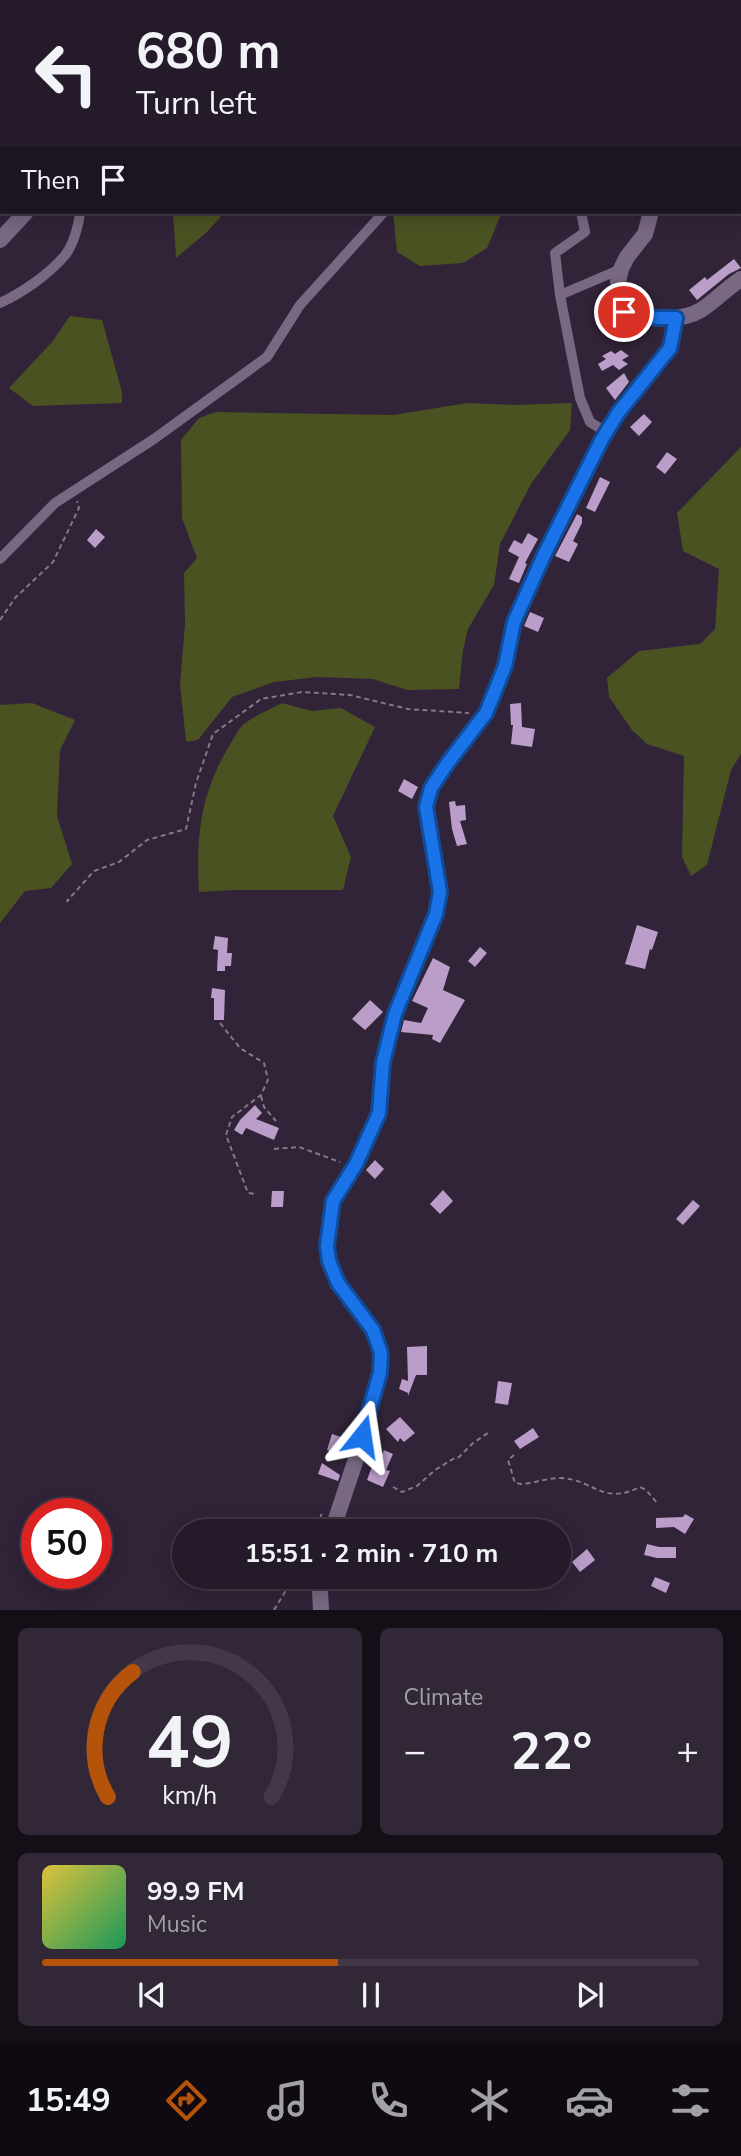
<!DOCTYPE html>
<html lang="en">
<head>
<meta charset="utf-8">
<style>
  body { margin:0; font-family:"Nunito Sans",sans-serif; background:#312736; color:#f1f3f6; height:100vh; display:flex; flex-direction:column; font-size:26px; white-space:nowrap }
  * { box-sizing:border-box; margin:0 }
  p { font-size:23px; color:#a3a1a8 }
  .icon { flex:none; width:38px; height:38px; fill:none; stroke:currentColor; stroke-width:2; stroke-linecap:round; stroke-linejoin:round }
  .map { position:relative; height:1610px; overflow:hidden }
  .drawer { display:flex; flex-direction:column; gap:18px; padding:18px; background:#140e17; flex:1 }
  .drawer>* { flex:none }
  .top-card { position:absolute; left:0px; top:0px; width:742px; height:214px; box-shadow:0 4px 18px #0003,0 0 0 2px #423847; background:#251a2a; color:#f1f3f6; overflow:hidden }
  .speed { position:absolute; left:21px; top:1498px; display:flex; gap:14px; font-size:35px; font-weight:700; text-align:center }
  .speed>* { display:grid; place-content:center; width:91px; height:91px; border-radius:50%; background:#251a2a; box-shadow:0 4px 18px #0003,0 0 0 2px #423847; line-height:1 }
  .speed .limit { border:10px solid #d22; background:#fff; color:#111 }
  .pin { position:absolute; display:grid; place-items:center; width:60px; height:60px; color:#fff; margin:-30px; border:4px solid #fff; border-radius:50%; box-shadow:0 2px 7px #0007 }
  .me { position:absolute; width:77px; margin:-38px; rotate:15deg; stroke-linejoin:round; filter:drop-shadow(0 0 5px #0008) }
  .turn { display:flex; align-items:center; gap:24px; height:147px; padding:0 21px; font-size:32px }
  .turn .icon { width:91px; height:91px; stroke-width:2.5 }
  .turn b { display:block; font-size:49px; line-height:60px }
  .then { display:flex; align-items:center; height:66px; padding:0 21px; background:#0003; gap:14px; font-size:26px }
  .big { font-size:52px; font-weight:700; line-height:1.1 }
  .drawer .card { flex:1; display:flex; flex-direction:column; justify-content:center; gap:10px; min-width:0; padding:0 24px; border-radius:10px; background:#312736 }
  .drawer .dial { align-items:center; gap:0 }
  .dial svg { height:182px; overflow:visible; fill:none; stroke:#423847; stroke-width:7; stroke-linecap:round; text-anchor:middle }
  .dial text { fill:#f1f3f6; stroke:none }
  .song { display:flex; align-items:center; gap:21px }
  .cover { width:84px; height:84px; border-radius:10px; background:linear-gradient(135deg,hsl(50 70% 55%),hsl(150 70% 35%)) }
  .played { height:7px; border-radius:4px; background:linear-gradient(90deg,#b45309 45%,#423847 45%) }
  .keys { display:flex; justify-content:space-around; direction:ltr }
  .heat { display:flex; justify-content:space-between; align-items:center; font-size:38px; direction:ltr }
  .drawer .tiles { flex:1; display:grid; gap:18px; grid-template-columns:1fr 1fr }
  .card:last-child { grid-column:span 2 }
  .trip { position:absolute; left:172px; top:1519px; width:399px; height:70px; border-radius:35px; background:#251a2a; box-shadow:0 4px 18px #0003,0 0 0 2px #423847; font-weight:700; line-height:70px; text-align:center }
  .menu { display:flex; height:112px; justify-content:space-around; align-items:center; background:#0f0a11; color:#a3a1a8 }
  .menu .icon { width:49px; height:49px }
  .menu .active { color:#b45309 }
  .menu b { font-size:32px; color:#f1f3f6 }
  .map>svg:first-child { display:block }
  .green { fill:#4b5222 }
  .building { fill:#ba9dc9 }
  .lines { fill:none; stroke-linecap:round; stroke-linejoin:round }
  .path { stroke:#84788a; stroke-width:2; stroke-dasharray:5 3.5; stroke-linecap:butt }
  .minor { stroke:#786881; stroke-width:10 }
  .secondary { stroke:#786881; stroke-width:16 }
  .route-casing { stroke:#114b97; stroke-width:18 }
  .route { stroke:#1a73e8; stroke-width:12 }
</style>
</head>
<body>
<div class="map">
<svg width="741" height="1610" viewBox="0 0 741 1610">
  <rect width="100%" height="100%" fill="#312338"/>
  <path class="green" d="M319 0H525L526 2H316Z
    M173 212H225L207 232 176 258Z
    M393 212H502L487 248 463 263 420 266 397 252Z
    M70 316 102 320 122 392V403L33 406 9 388 52 342Z
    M468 403 514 405 572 403 570 430 531 484 500 544 494 585 468 629 463 650 459 689 407 690 373 679 317 677 274 682 232 697 198 740 186 742 180 684 185 624 184 573 197 558 182 518 181 440 199 418 216 412 393 415Z
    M741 447V754L731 770 707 865 691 876 682 857 684 756 647 744 632 730 609 697 607 678 639 651 700 644 715 629 719 569 683 551 677 513Z
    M32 703 75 720 60 750 57 816 72 864 51 888 25 891 0 923V705Z
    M282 703 312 711 341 708 375 727 333 816 351 857 343 890H234L199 892C196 837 200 795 229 746 234 739 238 729 244 724 255 715 270 710 282 703Z"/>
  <path class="building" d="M734 259 741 268 729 274 697 300 689 290 705 277 707 280Z
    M621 350 629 356 622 360 628 364 619 370 613 365 602 371 598 364 606 359 602 356 611 351 615 354Z
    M624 373 629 382 615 400 606 388Z
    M644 414 652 422 639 436 630 427Z
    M667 452 677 459 665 474 656 467Z
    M600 477 610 482 595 512 586 508Z
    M577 514 582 517V523L573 541 578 544 569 562 555 556Z
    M96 529 105 537 95 548 87 540Z
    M528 533 538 539 525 563 527 564 519 583 509 579 519 557 508 551 514 540 522 544Z
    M530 612 544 618 538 632 524 626Z
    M521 703 522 727 535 729 532 747 511 744 513 725H511L510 704Z
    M404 779 418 787 412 799 398 791Z
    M455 801 456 806 465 805 466 820 460 821 467 844 457 846 452 829 449 802Z
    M637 925 658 932 652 950 650 949 645 969 625 964Z
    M215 936 228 938 227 953H232L231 966H225V971H217L218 950 213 949Z
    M480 947 487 953 475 967 468 961Z
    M433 958 450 967 443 990 465 1000 440 1043 432 1039 433 1035 401 1032 404 1020 421 1023 428 1008 412 1001Z
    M212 988 225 990 224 1020H214V998H211Z
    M370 1000 383 1012 365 1030 352 1019Z
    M255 1105 262 1113 256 1119 279 1128 274 1140 246 1128 242 1135 234 1130 240 1120Z
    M375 1160 384 1169 375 1179 366 1170Z
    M443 1190 453 1201 440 1214 430 1204Z
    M272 1191H284L283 1207H271Z
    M693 1200 700 1206 683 1225 676 1219Z
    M427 1346V1375H416L408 1396V1393L399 1389 402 1379 408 1381 407 1347Z
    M498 1381 512 1383 508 1405 495 1403Z
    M400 1417 415 1433 404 1442 400 1438 398 1442 386 1429Z
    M533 1428 539 1437 520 1449 514 1441Z
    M332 1434 351 1440 345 1458 327 1450Z
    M384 1450 393 1454 386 1470 390 1471 383 1487 367 1480 373 1464 377 1466Z
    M322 1463 340 1475 338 1481 318 1474Z
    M685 1514 694 1519 685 1534 674 1527 656 1528V1518L683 1517Z
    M505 1518 510 1526 502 1531H484Z
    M647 1544 659 1547H676V1558H657L644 1555Z
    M587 1549 595 1560 580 1572 572 1562Z
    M655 1577 670 1583 666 1593 651 1586Z"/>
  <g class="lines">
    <path class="path" d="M0 620 15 598 53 562 79 508 77 501
      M69 900 67 901 94 871 119 862 147 840 186 829 196 783 213 734 261 699 302 692 350 695 408 709 469 713
      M220 1023 240 1048 264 1063 268 1080 261 1095 232 1117 226 1135 248 1193 256 1194
      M261 1096 264 1107 276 1121
      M274 1149 299 1147 340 1162
      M514 1455 508 1460 515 1483 521 1484C534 1483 548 1478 560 1478 594 1479 602 1506 640 1487L646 1490 658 1504
      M393 1487 402 1492 417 1486 435 1470 453 1459 459 1457 473 1443 488 1433
      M311 1531 322 1514
      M274 1610 294 1577"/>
    <path class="minor" d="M581 212 585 232 555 253 560 295 621 269
      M560 295 580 398 590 422 606 432
      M0 303C22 293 51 273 66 254 74 243 79 224 80 212
      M0 559 55 503 154 439 267 357 300 305 384 212"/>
    <path class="secondary" d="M37 2V0
      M266 2 268 0
      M648 2V0
      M0 138 2 133
      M651 212 645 234 627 257 621 269 618 282 624 312C648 316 678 324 701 310 715 301 727 288 741 279
      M0 240 26 212
      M332 1531 359 1450 380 1373 381 1353 373 1330 338 1283 329 1261 327 1246 333 1201 356 1165 379 1113 383 1063 395 1014 436 914 440 892 426 807 431 788 447 763 486 713 505 666 514 622 544 555 606 432 618 413 670 348 676 318
      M321 1610 320 1590 323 1577"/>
  </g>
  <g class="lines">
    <defs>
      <path id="route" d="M362 1436 380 1373 381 1353 373 1330 338 1283 329 1261 327 1246 333 1201 356 1164 379 1113 383 1062 395 1014 436 914 440 892 426 807 431 788 447 764 486 713 505 666 514 622 544 555 601 441 618 413 670 348 676 318H657L624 312"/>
    </defs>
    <use href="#route" class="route-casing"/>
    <use href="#route" class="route"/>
  </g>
</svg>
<div class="speed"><div class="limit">50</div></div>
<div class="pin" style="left:624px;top:312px;background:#d93025"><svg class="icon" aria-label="arrive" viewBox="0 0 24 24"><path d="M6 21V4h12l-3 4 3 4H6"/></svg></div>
<svg class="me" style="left:362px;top:1436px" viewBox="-20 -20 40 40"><path d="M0-17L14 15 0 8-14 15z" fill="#1a73e8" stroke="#fff" stroke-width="4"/></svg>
<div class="trip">15:51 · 2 min · 710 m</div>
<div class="top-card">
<div class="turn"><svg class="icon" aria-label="left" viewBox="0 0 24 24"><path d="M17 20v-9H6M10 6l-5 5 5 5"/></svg><div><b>680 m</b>Turn left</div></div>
<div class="then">Then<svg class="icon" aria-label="arrive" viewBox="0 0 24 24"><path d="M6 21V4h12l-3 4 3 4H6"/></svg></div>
</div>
</div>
<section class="drawer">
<div class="tiles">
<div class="card dial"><svg viewBox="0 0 100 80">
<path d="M14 69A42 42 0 1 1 86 69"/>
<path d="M14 69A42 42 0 0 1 25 14" stroke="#b45309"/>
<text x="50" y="56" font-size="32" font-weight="700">49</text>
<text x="50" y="72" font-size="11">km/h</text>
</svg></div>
<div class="card"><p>Climate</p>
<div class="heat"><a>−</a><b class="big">22°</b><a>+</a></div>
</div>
<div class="card">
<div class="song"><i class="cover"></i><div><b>99.9 FM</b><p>Music</p></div></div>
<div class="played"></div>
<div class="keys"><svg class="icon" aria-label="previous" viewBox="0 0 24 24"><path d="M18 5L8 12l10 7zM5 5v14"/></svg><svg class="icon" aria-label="pause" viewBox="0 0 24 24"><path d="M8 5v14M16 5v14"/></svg><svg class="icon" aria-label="next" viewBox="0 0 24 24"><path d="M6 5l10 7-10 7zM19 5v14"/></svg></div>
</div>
</div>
</section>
<nav class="menu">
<b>15:49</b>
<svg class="icon active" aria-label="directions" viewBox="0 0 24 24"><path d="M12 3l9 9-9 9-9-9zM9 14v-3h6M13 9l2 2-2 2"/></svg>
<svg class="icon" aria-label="music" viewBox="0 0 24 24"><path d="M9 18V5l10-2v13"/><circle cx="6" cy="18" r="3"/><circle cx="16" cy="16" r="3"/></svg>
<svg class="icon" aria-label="phone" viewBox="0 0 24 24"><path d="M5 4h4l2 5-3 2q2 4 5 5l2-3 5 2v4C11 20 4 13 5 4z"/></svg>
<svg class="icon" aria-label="climate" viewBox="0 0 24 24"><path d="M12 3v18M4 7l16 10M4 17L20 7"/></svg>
<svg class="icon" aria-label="car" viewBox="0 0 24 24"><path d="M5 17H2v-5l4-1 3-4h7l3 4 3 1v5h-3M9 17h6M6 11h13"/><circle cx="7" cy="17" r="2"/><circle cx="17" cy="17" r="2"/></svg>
<svg class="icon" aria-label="filters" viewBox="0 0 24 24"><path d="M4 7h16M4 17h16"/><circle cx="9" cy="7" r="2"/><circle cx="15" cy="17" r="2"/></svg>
</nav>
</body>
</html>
